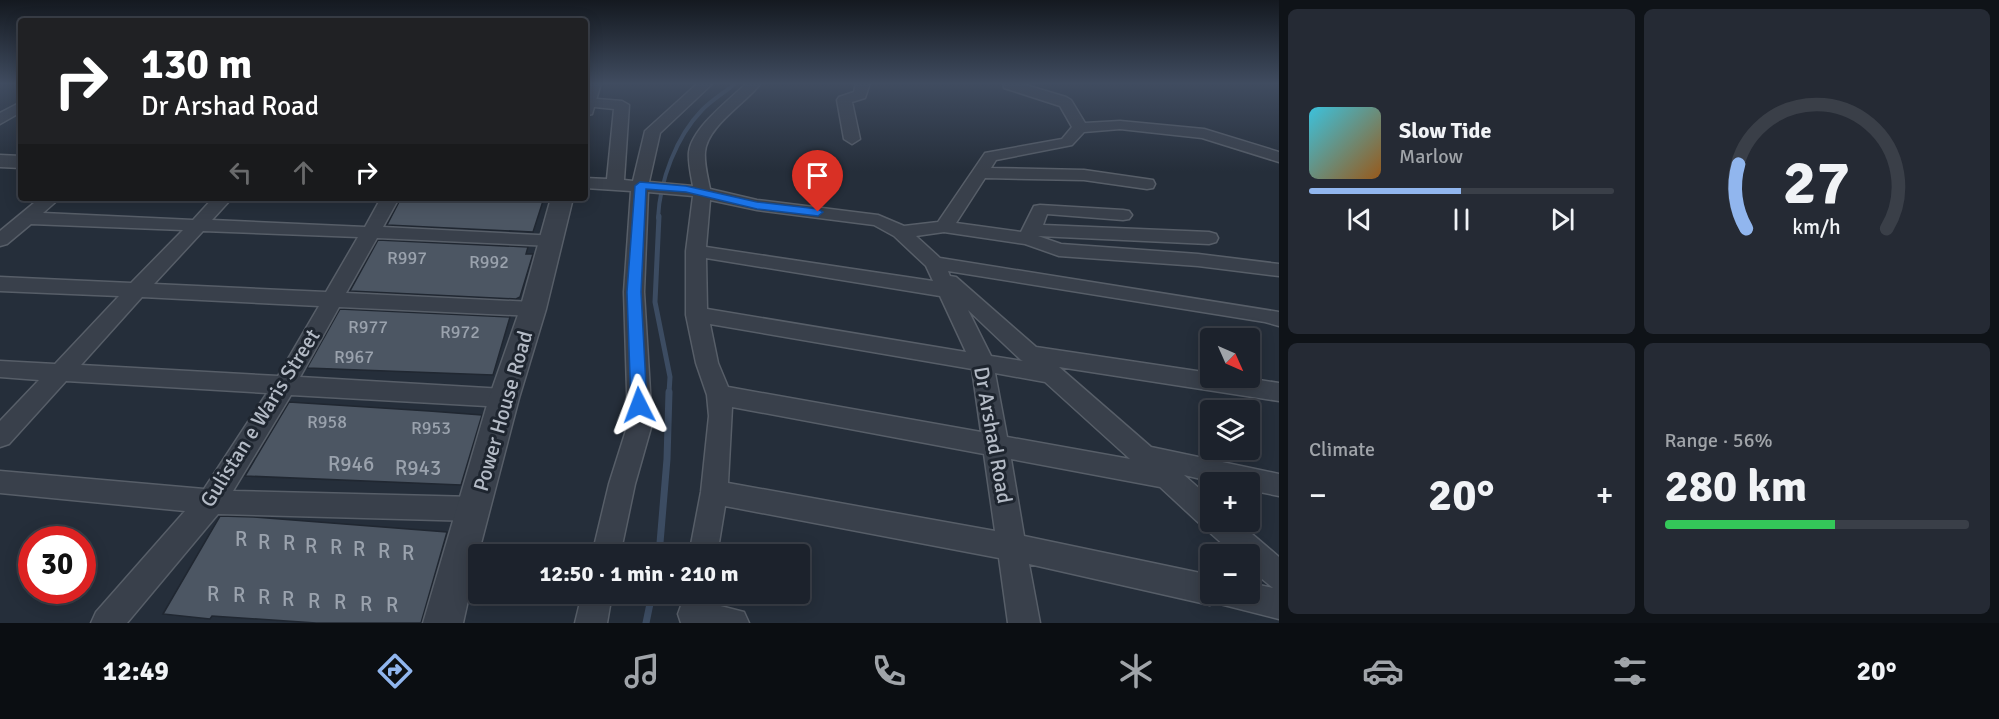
<!DOCTYPE html>
<html lang="en">
<head>
<meta charset="utf-8">
<style>
  body { margin:0; font-family:Signika,sans-serif; background:#252a34; color:#f1f3f6; height:100vh; display:flex; flex-direction:column; font-size:22px; white-space:nowrap }
  * { box-sizing:border-box; margin:0 }
  p { font-size:20px; color:#a0a4a9 }
  .icon { flex:none; width:33px; height:33px; fill:none; stroke:currentColor; stroke-width:2; stroke-linecap:round; stroke-linejoin:round }
  .map { position:relative; flex:1; overflow:hidden }
  .sheet { display:flex; flex-direction:column; gap:9px; padding:9px; background:#0f1318; width:720px }
  .sheet>* { flex:none }
  .banner { position:absolute; left:18px; top:18px; width:570px; height:183px; border-radius:6px; box-shadow:0 3px 15px #0003,0 0 0 2px #3a3f48; background:#202124; color:#fff; overflow:hidden }
  .needle { width:39px; rotate:135deg }
  .tools { position:absolute; left:1200px; top:328px; display:grid; gap:12px }
  .tools a { display:grid; place-items:center; width:60px; height:60px; border-radius:6px; background:#1c222c; box-shadow:0 3px 15px #0003,0 0 0 2px #3a3f48; font-size:30px }
  .speed { position:absolute; left:18px; top:526px; display:flex; gap:12px; font-size:30px; font-weight:700; text-align:center }
  .speed>* { display:grid; place-content:center; width:78px; height:78px; border-radius:50%; background:#1c222c; box-shadow:0 3px 15px #0003,0 0 0 2px #3a3f48; line-height:1 }
  .speed .limit { border:9px solid #d22; background:#fff; color:#111 }
  .pin { position:absolute; display:grid; place-items:center; width:51px; height:51px; color:#fff; margin:-62px -26px; border-radius:50% 50% 50% 0; rotate:-45deg; box-shadow:0 0 6px #0007 }
  .pin .icon { rotate:45deg }
  .me { position:absolute; width:66px; margin:-33px; rotate:357deg; stroke-linejoin:round; filter:drop-shadow(0 0 4px #0008) }
  .turn { display:flex; align-items:center; gap:21px; height:126px; padding:0 24px; font-size:27px }
  .turn .icon { width:78px; height:78px; stroke-width:2.5 }
  .turn b { display:block; font-size:42px; line-height:51px }
  .lanes { display:flex; align-items:center; height:57px; padding:0 24px; background:#0003; justify-content:center; gap:30px; direction:ltr }
  .lanes .off { opacity:.35 }
  .big { font-size:45px; font-weight:700; line-height:1.1 }
  .sheet .tile { flex:1; display:flex; flex-direction:column; justify-content:center; gap:9px; min-width:0; padding:0 21px; border-radius:9px; background:#252a34 }
  .sheet .dial { align-items:center; gap:0 }
  .dial svg { height:156px; overflow:visible; fill:none; stroke:#3a3f48; stroke-width:7; stroke-linecap:round; text-anchor:middle }
  .dial text { fill:#f1f3f6; stroke:none }
  .song { display:flex; align-items:center; gap:18px }
  .cover { width:72px; height:72px; border-radius:9px; background:linear-gradient(135deg,hsl(190 70% 55%),hsl(30 70% 35%)) }
  .played { height:6px; border-radius:3px; background:linear-gradient(90deg,#91b6ee 50%,#3a3f48 50%) }
  .keys { display:flex; justify-content:space-around; direction:ltr }
  .heat { display:flex; justify-content:space-between; align-items:center; font-size:33px; direction:ltr }
  .charge { height:9px; border-radius:4px; background:linear-gradient(90deg,#34c759 56%,#3a3f48 0) }
  .sheet .tiles { flex:1; display:grid; gap:9px; grid-template-columns:repeat(2,1fr) }
  .trip { position:absolute; left:468px; top:544px; width:342px; height:60px; border-radius:6px; background:#1c222c; box-shadow:0 3px 15px #0003,0 0 0 2px #3a3f48; font-weight:700; line-height:60px; text-align:center }
  .tabs { display:flex; height:96px; justify-content:space-around; align-items:center; background:#0b0e12; color:#a0a4a9 }
  .tabs .icon { width:42px; height:42px }
  .tabs .active { color:#91b6ee }
  .tabs b { font-size:27px; color:#f1f3f6 }
  main { display:flex; flex:1; min-height:0 }
  .map>svg:first-child { display:block }
  .lines { fill:none; stroke-linecap:round; stroke-linejoin:round }
  .stream-far2 { stroke:#3c4c62; stroke-width:4 }
  .stream-far1 { stroke:#3c4c62; stroke-width:5 }
  .stream { stroke:#3c4c62; stroke-width:7 }
  .building { fill:#4c5663; stroke:#202731; stroke-width:1.5 }
  .minor-casing { stroke:#575e68; stroke-width:3 }
  .tertiary-casing { stroke:#575e68; stroke-width:3 }
  .minor { fill:#39404b; fill-rule:evenodd }
  .tertiary { fill:#39404b; fill-rule:evenodd }
  .route { fill:#1a73e8; stroke:#114b97; stroke-width:1.5 }
  .labels { text-anchor:middle; stroke-width:6; stroke-linejoin:round; paint-order:stroke }
  .number-label { font-size:18px; fill:#9aa2ad }
  .street-label { font-size:21px; fill:#b4bbc6; stroke:#1e252f }
  .near-number-label { font-size:21px; fill:#9aa2ad }
</style>
</head>
<body>
<main>
<div class="map">
<svg width="1279" height="623" viewBox="0 0 1279 623">
  <rect width="100%" height="100%" fill="#252e3a"/>
  <g class="lines">
    <path class="stream-far2" d="M658 218C660 180 676 137 702 110 712 100 725 92 736 83"/>
    <path class="stream-far1" d="M659 216 655 302 670 377 669 393"/>
    <path class="stream" d="M659 555 667 459 669 392
      M646 623 652 594"/>
  </g>
  <path class="building" d="M401 198H544L533 232 387 225Z
    M378 240 528 247 526 254H533L520 297 516 299 350 291Z
    M340 309 510 317 493 375 307 368Z
    M289 402 429 411 482 415 461 485 245 476Z
    M220 516 254 517 447 532 421 623H316L212 616 210 619 163 614Z"/>
  <g class="lines">
    <defs>
      <path id="minor" d="M698 83H713L660 133 649 182 693 186C691 175 688 163 689 152 692 128 729 100 747 83H761C746 103 707 126 705 152 704 164 708 178 710 189L757 200 878 215 904 226 938 222 985 153 1062 139 1072 127 1060 106 1004 88 1003 83H1019L1066 97 1071 100 1085 123 1120 121 1204 129 1279 152V162L1202 138 1120 129 1084 132 1072 145 996 160 991 168 1084 170 1153 180 1155 184 1153 188 1147 189 1084 180 985 178 956 223 1021 232 1034 206 1040 205 1123 210 1129 211 1132 215 1129 219 1123 220 1047 214 1043 225 1209 232 1216 234 1218 238 1216 242 1209 244 1038 236 1061 244 1198 254 1279 264V276L1198 266 1059 256 1025 244 944 232 916 236 940 258 1279 312V326L1265 322 948 271 950 276 956 277 1036 347 1210 373V378H1246L1279 383V401L1059 367 1151 447 1279 474V496L1250 490V483H1218L1184 475 1210 498V522H1238L1279 557V619L1220 604 1219 601 1210 605 1029 564 1040 623H1008L999 558 725 506 717 555H689L701 492 709 416 707 395 696 363 686 315V251L693 196 648 192 644 292 652 424 635 484 620 555H592L609 484 628 424 624 292 631 191 585 188V178L607 179 614 109 585 106V98L622 101 629 105 624 180 633 181 645 131ZM710 200 757 210 874 225 894 236 926 266 933 281 706 247ZM706 258 940 296 966 352 707 309ZM968 310 1021 360 1023 361 991 356ZM710 324 972 369 981 432 728 387 718 363ZM995 373 1045 382 1130 459 1007 437ZM732 407 984 454 995 531 728 483ZM1011 459 1160 487 1200 524 1206 526 1208 531 1235 555H1250V569L1273 588 1250 583V594H1210V575L1024 536Z
        M856 83H870L865 98 852 102 860 139 852 144 844 139 837 100 839 97 854 92Z
        M21 102V112L0 124V113Z
        M40 198H60L43 213 193 220 213 198H232L212 220 365 227 381 198H399L383 227 558 236 560 240 558 244 551 246 377 238 346 293 533 302 540 304 543 309 540 314 533 316 339 307 300 377 504 389 512 392 516 398 512 404 504 407 291 395 233 491 475 497 485 500 489 509 485 518 475 521 218 514 127 623H91L96 612 185 511 0 493V471L204 489 267 393 66 381 9 444 0 447V421L39 380 0 377V361L55 364 119 296 0 291V277L131 283 183 230 31 224 7 244 0 246V231ZM203 231 358 237 326 292 154 284ZM142 297 319 306 278 376 81 365Z
        M582 594H612L607 623H575Z
        M693 599 744 612 749 623H681L678 614 682 603Z"/>
      <path id="tertiary" d="M585 83H601L592 114 585 116Z
        M0 155 21 156V168L0 167Z
        M551 198H573L546 309 519 398 478 555 463 623H423L489 398 520 309Z"/>
    </defs>
    <use href="#minor" class="minor-casing"/>
    <use href="#tertiary" class="tertiary-casing"/>
    <use href="#minor" class="minor"/>
    <use href="#tertiary" class="tertiary"/>
  </g>
  <linearGradient id="sky" x2="0" y2="1"><stop stop-color="#141920"/><stop offset="0.49" stop-color="#404c60"/><stop offset="1" stop-color="#404c60" stop-opacity="0"/></linearGradient>
  <rect width="1279" height="171" fill="url(#sky)"/>
  <path class="route" d="M640 182 686 186 757 202 818 209 823 212 818 216 757 209 686 192 646 189 641 292 647 405 644 410H633L631 405 627 292 635 186Z"/>
  <g class="labels">
    <g class="number-label">
      <text x="407" y="264">R997</text>
      <text x="489" y="268">R992</text>
      <text x="368" y="333">R977</text>
      <text x="460" y="338">R972</text>
      <text x="354" y="363">R967</text>
      <text x="327" y="428">R958</text>
      <text x="431" y="434">R953</text>
    </g>
    <g class="street-label">
      <text transform="translate(503 411) rotate(-74)" y="7">Power House Road</text>
      <text transform="translate(260 418) rotate(-58)" y="7">Gulistan e Waris Street</text>
      <text transform="translate(993 435) rotate(80)" y="7">Dr Arshad Road</text>
    </g>
    <g class="near-number-label">
      <text x="351" y="471">R946</text>
      <text x="418" y="475">R943</text>
      <text x="241" y="546">R</text>
      <text x="264" y="549">R</text>
      <text x="289" y="550">R</text>
      <text x="311" y="553">R</text>
      <text x="336" y="554">R</text>
      <text x="359" y="556">R</text>
      <text x="384" y="558">R</text>
      <text x="408" y="560">R</text>
      <text x="213" y="601">R</text>
      <text x="239" y="602">R</text>
      <text x="264" y="604">R</text>
      <text x="288" y="606">R</text>
      <text x="314" y="608">R</text>
      <text x="340" y="609">R</text>
      <text x="366" y="611">R</text>
      <text x="392" y="612">R</text>
    </g>
  </g>
</svg>
<div class="tools">
<a><svg class="needle" viewBox="-14 -14 28 28"><path d="M0-13l5 13h-10z" fill="#e53935"/><path d="M0 13l5-13h-10z" fill="#a0a4a9"/></svg></a>
<a><svg class="icon" aria-label="layers" viewBox="0 0 24 24"><path d="M12 4l9 5-9 5-9-5zM3 14l9 5 9-5"/></svg></a>
<a>+</a>
<a>−</a>
</div>
<div class="speed"><div class="limit">30</div></div>
<div class="pin" style="left:818px;top:212px;background:#d93025"><svg class="icon" aria-label="arrive" viewBox="0 0 24 24"><path d="M6 21V4h12l-3 4 3 4H6"/></svg></div>
<svg class="me" style="left:639px;top:405px" viewBox="-20 -20 40 40"><path d="M0-17L14 15 0 8-14 15z" fill="#1a73e8" stroke="#fff" stroke-width="4"/></svg>
<div class="trip">12:50 · 1 min · 210 m</div>
<div class="banner">
<div class="turn"><svg class="icon" aria-label="right" viewBox="0 0 24 24"><path d="M7 20v-9h11M14 6l5 5-5 5"/></svg><div><b>130 m</b>Dr Arshad Road</div></div>
<div class="lanes"><svg class="icon off" aria-label="left" viewBox="0 0 24 24"><path d="M17 20v-9H6M10 6l-5 5 5 5"/></svg><svg class="icon off" aria-label="ahead" viewBox="0 0 24 24"><path d="M12 20V5M6 11l6-6 6 6"/></svg><svg class="icon" aria-label="right" viewBox="0 0 24 24"><path d="M7 20v-9h11M14 6l5 5-5 5"/></svg></div>
</div>
</div>
<section class="sheet">
<div class="tiles">
<div class="tile">
<div class="song"><i class="cover"></i><div><b>Slow Tide</b><p>Marlow</p></div></div>
<div class="played"></div>
<div class="keys"><svg class="icon" aria-label="previous" viewBox="0 0 24 24"><path d="M18 5L8 12l10 7zM5 5v14"/></svg><svg class="icon" aria-label="pause" viewBox="0 0 24 24"><path d="M8 5v14M16 5v14"/></svg><svg class="icon" aria-label="next" viewBox="0 0 24 24"><path d="M6 5l10 7-10 7zM19 5v14"/></svg></div>
</div>
<div class="tile dial"><svg viewBox="0 0 100 80">
<path d="M14 69A42 42 0 1 1 86 69"/>
<path d="M14 69A42 42 0 0 1 10 36" stroke="#91b6ee"/>
<text x="50" y="56" font-size="32" font-weight="700">27</text>
<text x="50" y="72" font-size="11">km/h</text>
</svg></div>
<div class="tile"><p>Climate</p>
<div class="heat"><a>−</a><b class="big">20°</b><a>+</a></div>
</div>
<div class="tile"><p>Range · 56%</p><b class="big">280 km</b><div class="charge"></div></div>
</div>
</section>
</main>
<nav class="tabs">
<b>12:49</b>
<svg class="icon active" aria-label="directions" viewBox="0 0 24 24"><path d="M12 3l9 9-9 9-9-9zM9 14v-3h6M13 9l2 2-2 2"/></svg>
<svg class="icon" aria-label="music" viewBox="0 0 24 24"><path d="M9 18V5l10-2v13"/><circle cx="6" cy="18" r="3"/><circle cx="16" cy="16" r="3"/></svg>
<svg class="icon" aria-label="phone" viewBox="0 0 24 24"><path d="M5 4h4l2 5-3 2q2 4 5 5l2-3 5 2v4C11 20 4 13 5 4z"/></svg>
<svg class="icon" aria-label="climate" viewBox="0 0 24 24"><path d="M12 3v18M4 7l16 10M4 17L20 7"/></svg>
<svg class="icon" aria-label="car" viewBox="0 0 24 24"><path d="M5 17H2v-5l4-1 3-4h7l3 4 3 1v5h-3M9 17h6M6 11h13"/><circle cx="7" cy="17" r="2"/><circle cx="17" cy="17" r="2"/></svg>
<svg class="icon" aria-label="filters" viewBox="0 0 24 24"><path d="M4 7h16M4 17h16"/><circle cx="9" cy="7" r="2"/><circle cx="15" cy="17" r="2"/></svg>
<b>20°</b>
</nav>
</body>
</html>
